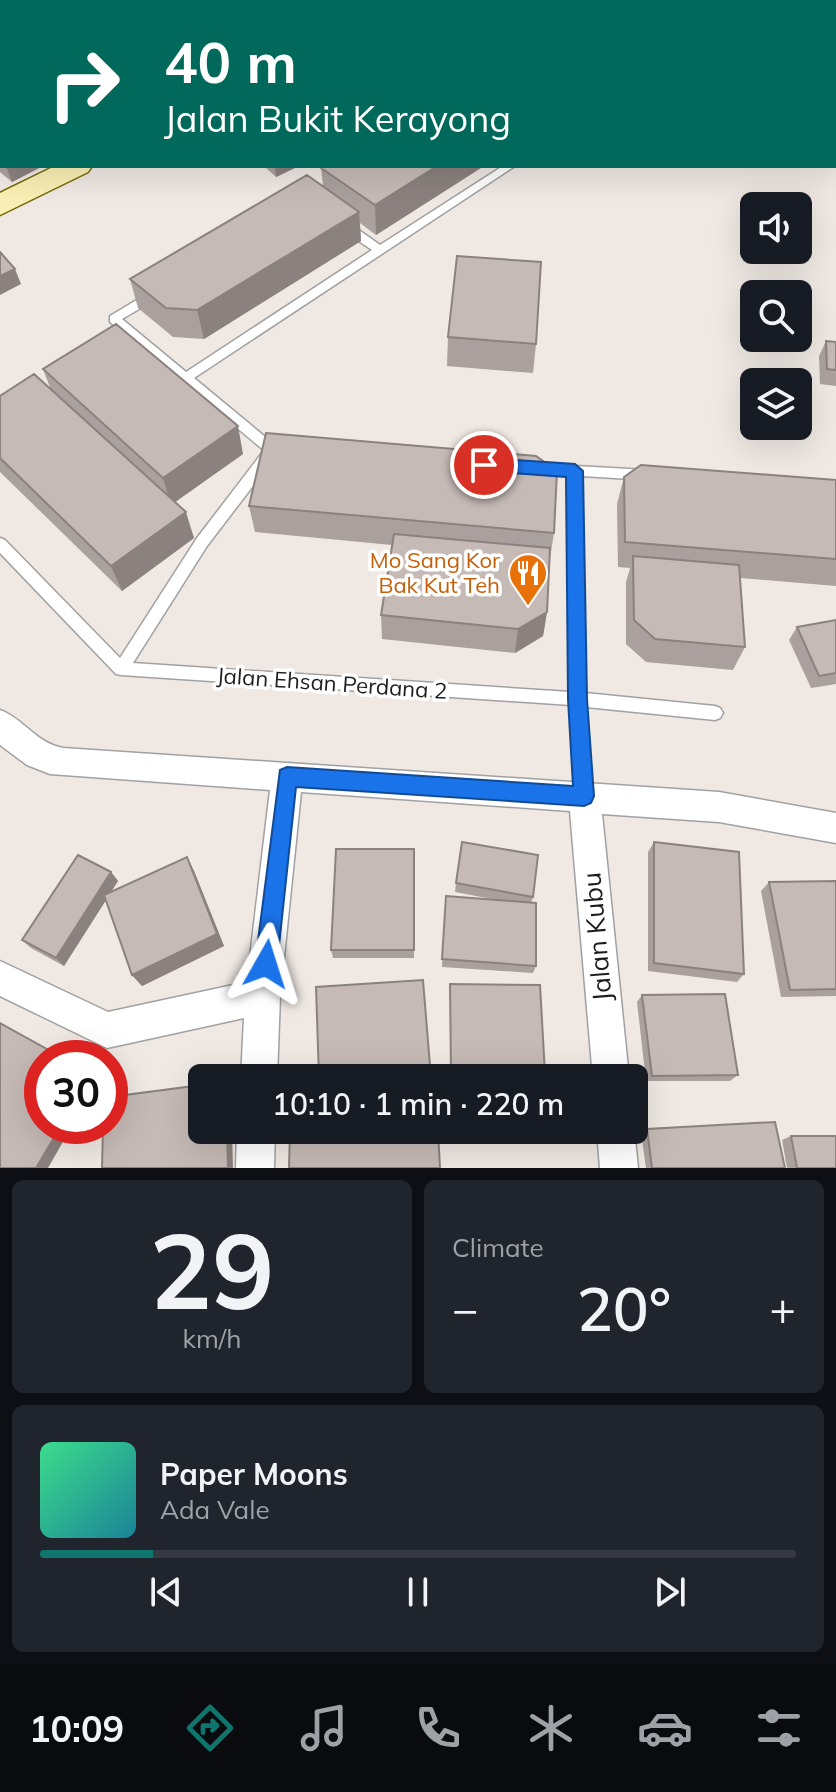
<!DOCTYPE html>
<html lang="en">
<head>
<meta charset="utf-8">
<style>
  body { margin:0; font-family:Mulish,sans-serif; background:#20242c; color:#f1f3f6; height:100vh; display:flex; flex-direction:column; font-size:30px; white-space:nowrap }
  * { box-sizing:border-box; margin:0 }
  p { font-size:26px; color:#9ea1a6 }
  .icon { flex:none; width:44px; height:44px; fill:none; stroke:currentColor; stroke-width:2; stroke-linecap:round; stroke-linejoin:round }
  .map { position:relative; height:1168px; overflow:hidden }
  .sheet { display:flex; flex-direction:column; gap:12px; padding:12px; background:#0d0f14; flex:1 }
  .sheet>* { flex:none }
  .hud { position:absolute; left:0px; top:0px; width:836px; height:168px; box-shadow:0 8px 32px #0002; background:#00695c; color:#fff; overflow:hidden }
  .fabs { position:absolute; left:740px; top:192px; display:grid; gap:16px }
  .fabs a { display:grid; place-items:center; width:72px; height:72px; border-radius:12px; background:#171b24; box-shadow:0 8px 32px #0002; font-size:40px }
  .speed { position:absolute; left:24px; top:1040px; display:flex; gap:16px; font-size:40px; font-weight:700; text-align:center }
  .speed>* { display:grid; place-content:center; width:104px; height:104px; border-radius:50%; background:#171b24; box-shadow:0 8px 32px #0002; line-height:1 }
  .speed .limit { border:12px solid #d22; background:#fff; color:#111 }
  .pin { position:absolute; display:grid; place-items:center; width:68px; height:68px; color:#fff; margin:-34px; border:4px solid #fff; border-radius:50%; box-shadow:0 2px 8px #0007 }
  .me { position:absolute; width:88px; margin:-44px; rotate:6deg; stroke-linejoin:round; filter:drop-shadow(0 0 6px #0008) }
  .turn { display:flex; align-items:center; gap:28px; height:168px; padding:0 32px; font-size:36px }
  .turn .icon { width:104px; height:104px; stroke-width:2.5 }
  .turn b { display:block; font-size:56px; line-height:68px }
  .big { font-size:60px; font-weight:600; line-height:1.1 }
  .sheet .widget { flex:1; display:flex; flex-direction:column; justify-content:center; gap:12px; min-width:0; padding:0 28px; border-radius:12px; background:#20242c }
  .sheet .dial { align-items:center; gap:0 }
  .dial b { font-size:104px; line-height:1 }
  .song { display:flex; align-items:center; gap:24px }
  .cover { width:96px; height:96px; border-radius:12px; background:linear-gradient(135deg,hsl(150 70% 55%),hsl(190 70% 35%)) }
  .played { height:8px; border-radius:4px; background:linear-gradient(90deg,#0f766e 15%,#363941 15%) }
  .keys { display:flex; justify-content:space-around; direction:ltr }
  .heat { display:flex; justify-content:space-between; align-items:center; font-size:44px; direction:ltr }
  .sheet .tiles { flex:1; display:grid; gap:12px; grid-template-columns:1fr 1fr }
  .widget:last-child { grid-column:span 2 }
  .trip { position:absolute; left:188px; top:1064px; width:460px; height:80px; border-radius:12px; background:#171b24; box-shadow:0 8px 32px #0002; font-weight:600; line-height:80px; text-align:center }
  .tabs { display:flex; height:128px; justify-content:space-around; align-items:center; background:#090b0e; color:#9ea1a6 }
  .tabs .icon { width:56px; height:56px }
  .tabs .current { color:#0f766e }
  .tabs b { font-size:36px; color:#f1f3f6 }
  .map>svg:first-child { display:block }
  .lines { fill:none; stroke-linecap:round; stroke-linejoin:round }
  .service-casing { stroke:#a1a1a1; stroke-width:3 }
  .minor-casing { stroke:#a1a1a1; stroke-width:3 }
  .secondary-casing { stroke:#756b03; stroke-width:3 }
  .service { fill:#fff; fill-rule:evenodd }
  .minor { fill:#fff; fill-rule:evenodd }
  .secondary { fill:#faf0b5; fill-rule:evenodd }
  .wall { fill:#aaa09d }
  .shaded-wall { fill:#8b827f }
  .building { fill:#c6bab6; stroke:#8b827f; stroke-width:2 }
  .route { fill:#1a73e8; stroke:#114b97; stroke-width:2 }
  .labels { text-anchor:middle; stroke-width:7; stroke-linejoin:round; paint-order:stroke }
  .food-label { font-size:22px; fill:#c56008; stroke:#fff; text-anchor:end }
  .street-label { font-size:22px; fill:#1d1d1d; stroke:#fff }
  .near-street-label { font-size:26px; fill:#1d1d1d; stroke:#fff }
</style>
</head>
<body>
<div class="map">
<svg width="836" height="1168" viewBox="0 0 836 1168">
  <rect width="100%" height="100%" fill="#efe8e3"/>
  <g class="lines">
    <defs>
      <path id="service" d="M503 166H515L194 378 275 445 285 447 286 451 280 456 272 455V461L207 546 133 663 570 692 569 476 540 474 533 469 540 464 647 470 654 475 647 480 582 476 585 693 715 706 720 708 723 713 720 718 715 720 586 707 592 796 590 801 584 803 578 801 576 796 571 705 121 675 116 674 0 553V538L5 540 120 658 197 538 262 453 266 452 110 322V316L150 292H158V298L122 319 186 372 372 250 341 229V223H349L380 245Z"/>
      <path id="minor" d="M138 0H158L159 2H139Z
        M0 710C24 719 36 743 63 748L719 792 836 813V843L719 822 602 814 629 1078H593L570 811 301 792 280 996 277 1078H241L244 1018 107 1048 0 996V961L108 1012 247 982 270 790 50 774 27 765 0 745Z
        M634 1129 638 1168H600L597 1130Z
        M237 1130H275L274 1168H236Z"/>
      <path id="secondary" d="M55 166H92L88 172 0 215V193Z"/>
    </defs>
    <use href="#service" class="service-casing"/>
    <use href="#minor" class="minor-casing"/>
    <use href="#secondary" class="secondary-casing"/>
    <use href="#service" class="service"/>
    <use href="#minor" class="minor"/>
    <use href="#secondary" class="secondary"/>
  </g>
  <path class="wall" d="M0 0H100L96 2H2V46L0 44Z
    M207 0H303V2H210Z
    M471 0H508L504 2H475Z
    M2 63V166H43L12 182 0 172V64Z
    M264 166H299L276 177Z
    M484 166 376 235 360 223 361 241 204 339 173 337 138 308 130 279 323 186 321 168Z
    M448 337 536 344 533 373 447 366Z
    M826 341 836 342V386L820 384 819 356Z
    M43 369 243 454 175 502 194 538 122 591 0 472V396L51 390Z
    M624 477 836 480V586L740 578 745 647 733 670 646 662 626 644V582L630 568 618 567 617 504Z
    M249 506 554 533 550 558 547 612 543 636 515 653 382 639 381 615 392 545 255 532Z
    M836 620V684L811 688 789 640 797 627Z
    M654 842 744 974 737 982 648 971V852Z
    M414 849V958H333L331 950Z
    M187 857 194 871 224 946 142 986 132 975 106 900 64 966 31 948 22 940 111 872 118 881 111 892Z
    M836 881V996L781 997 761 891 769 882Z
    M456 883 533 897 531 903 536 966 533 973 442 967 446 896 502 901 455 892Z
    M450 984 545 1074 543 1078H451Z
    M642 995 738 1075 730 1081H646L637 1002Z
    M647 1129 785 1168H646L641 1133Z
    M791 1136 836 1168H787L782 1140Z"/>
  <path class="shaded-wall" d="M60 0H100L96 2H58Z
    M490 0H508L504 2H490Z
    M6 166H43L12 182Z
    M275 166H299L276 177Z
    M437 166H484L376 235 375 205Z
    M359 212 361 241 204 339 197 310Z
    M15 269 21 284 0 295V276Z
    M238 426 243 454 171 505 163 478Z
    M186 512 194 538 122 591 111 566Z
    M547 612 543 636 515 653 518 629Z
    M187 857 194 871 224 946 142 986 132 975Z
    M111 872 118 881 64 966 56 958Z
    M61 1126H72L48 1168H36Z
    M227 1130H232L233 1168H228Z"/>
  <path class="building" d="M0 0H50L53 2H2V34L0 32Z
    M240 0H299L295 2H243Z
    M327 0H334L338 2H323Z
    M2 63V112L0 113V64Z
    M2 114V163L0 161V115Z
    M325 166H437L375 205 321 168Z
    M307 175 359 212 197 310 166 308 130 279Z
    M0 252 15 269 0 276Z
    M457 256 541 262 536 344 448 337Z
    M116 324 238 426 163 478 43 369Z
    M826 341 836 342V370L827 369Z
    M34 374 186 512 111 566 0 458V396Z
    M266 433 536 456 557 471 554 533 249 506Z
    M641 465 836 480V559L625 542 624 477Z
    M394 534 550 548 547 612 518 629 381 615Z
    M633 556 739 565 745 647 655 639 634 620Z
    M836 620V673L819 676 797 627Z
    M462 842 538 855 533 897 456 883Z
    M654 842 739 852 744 974 654 963Z
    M336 849H414V950H331Z
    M78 855 111 872 56 958 22 940Z
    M187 857 217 934 132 975 104 895Z
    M836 881V989L790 990 769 882Z
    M446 896 536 903V966L442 959Z
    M423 980 431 1078H319L316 987Z
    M450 984 540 985 545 1074 451 1073Z
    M725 994 738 1075 652 1076 642 995Z
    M0 1023 63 1058H42V1126H61L36 1168H0Z
    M202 1085V1130H227L228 1168H102L103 1126H110V1097Z
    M775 1122 785 1168H652L647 1129Z
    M290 1130H438L440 1168H289Z
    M791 1136H836V1168H797Z"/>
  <path class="route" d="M484 458 575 464 583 471 587 699 594 796 591 803 584 806 296 787 277 964 274 972 266 976 258 972 255 964 280 770 287 767 573 786 568 699 566 477 484 471 476 465Z"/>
  <defs>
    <symbol id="restaurant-pin" viewBox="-11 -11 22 30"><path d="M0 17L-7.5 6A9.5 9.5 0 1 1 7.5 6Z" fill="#e8710a" stroke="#fff"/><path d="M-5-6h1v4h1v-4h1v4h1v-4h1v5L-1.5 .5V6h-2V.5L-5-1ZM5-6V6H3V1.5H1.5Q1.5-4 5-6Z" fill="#fff"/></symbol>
  </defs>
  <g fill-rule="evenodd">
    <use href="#restaurant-pin" x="506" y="551" width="44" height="60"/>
  </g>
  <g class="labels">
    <g class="food-label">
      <text x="500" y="568">Mo Sang Kor<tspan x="500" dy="25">Bak Kut Teh</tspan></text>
    </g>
    <g class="street-label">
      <text transform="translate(332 683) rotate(4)" y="8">Jalan Ehsan Perdana 2</text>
    </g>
    <g class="near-street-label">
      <text transform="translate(597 937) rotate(-95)" y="9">Jalan Kubu</text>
    </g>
  </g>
</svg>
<div class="fabs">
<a><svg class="icon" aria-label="sound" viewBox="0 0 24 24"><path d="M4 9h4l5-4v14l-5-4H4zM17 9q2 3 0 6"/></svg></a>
<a><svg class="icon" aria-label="search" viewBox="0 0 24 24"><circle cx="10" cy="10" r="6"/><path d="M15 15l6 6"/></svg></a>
<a><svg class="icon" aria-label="layers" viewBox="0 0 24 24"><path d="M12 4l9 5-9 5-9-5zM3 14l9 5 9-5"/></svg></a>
</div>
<div class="speed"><div class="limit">30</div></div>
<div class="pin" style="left:484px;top:465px;background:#d93025"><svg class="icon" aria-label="arrive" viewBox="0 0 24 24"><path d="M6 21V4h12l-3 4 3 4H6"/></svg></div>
<svg class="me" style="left:266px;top:964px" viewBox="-20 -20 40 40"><path d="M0-17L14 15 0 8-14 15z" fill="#1a73e8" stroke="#fff" stroke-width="4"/></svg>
<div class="trip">10:10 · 1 min · 220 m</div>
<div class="hud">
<div class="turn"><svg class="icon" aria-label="right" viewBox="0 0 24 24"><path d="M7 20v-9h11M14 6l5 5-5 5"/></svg><div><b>40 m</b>Jalan Bukit Kerayong</div></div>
</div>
</div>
<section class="sheet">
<div class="tiles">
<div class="widget dial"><b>29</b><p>km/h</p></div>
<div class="widget"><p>Climate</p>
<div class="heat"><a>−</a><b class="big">20°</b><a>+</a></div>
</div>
<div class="widget">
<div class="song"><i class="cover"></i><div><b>Paper Moons</b><p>Ada Vale</p></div></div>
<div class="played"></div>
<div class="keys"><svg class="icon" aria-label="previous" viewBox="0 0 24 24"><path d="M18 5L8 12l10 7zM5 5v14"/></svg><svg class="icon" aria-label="pause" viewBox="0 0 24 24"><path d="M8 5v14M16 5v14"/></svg><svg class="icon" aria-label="next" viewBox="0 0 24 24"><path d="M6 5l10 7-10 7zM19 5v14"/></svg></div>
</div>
</div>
</section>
<nav class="tabs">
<b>10:09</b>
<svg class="icon current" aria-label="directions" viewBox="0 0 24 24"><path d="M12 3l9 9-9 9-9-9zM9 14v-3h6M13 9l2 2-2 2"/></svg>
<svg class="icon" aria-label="music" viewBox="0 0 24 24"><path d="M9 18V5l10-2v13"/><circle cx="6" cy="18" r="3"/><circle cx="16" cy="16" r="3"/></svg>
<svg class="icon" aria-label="phone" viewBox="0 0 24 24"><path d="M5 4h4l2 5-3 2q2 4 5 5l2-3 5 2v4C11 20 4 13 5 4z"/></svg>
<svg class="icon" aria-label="climate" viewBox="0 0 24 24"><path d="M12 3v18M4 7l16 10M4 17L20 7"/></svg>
<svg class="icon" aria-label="car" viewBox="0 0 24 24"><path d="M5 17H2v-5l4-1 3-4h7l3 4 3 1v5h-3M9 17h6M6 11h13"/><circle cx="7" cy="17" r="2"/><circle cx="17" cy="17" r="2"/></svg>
<svg class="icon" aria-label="filters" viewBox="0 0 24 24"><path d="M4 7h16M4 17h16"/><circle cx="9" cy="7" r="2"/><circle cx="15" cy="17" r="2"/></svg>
</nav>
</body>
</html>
